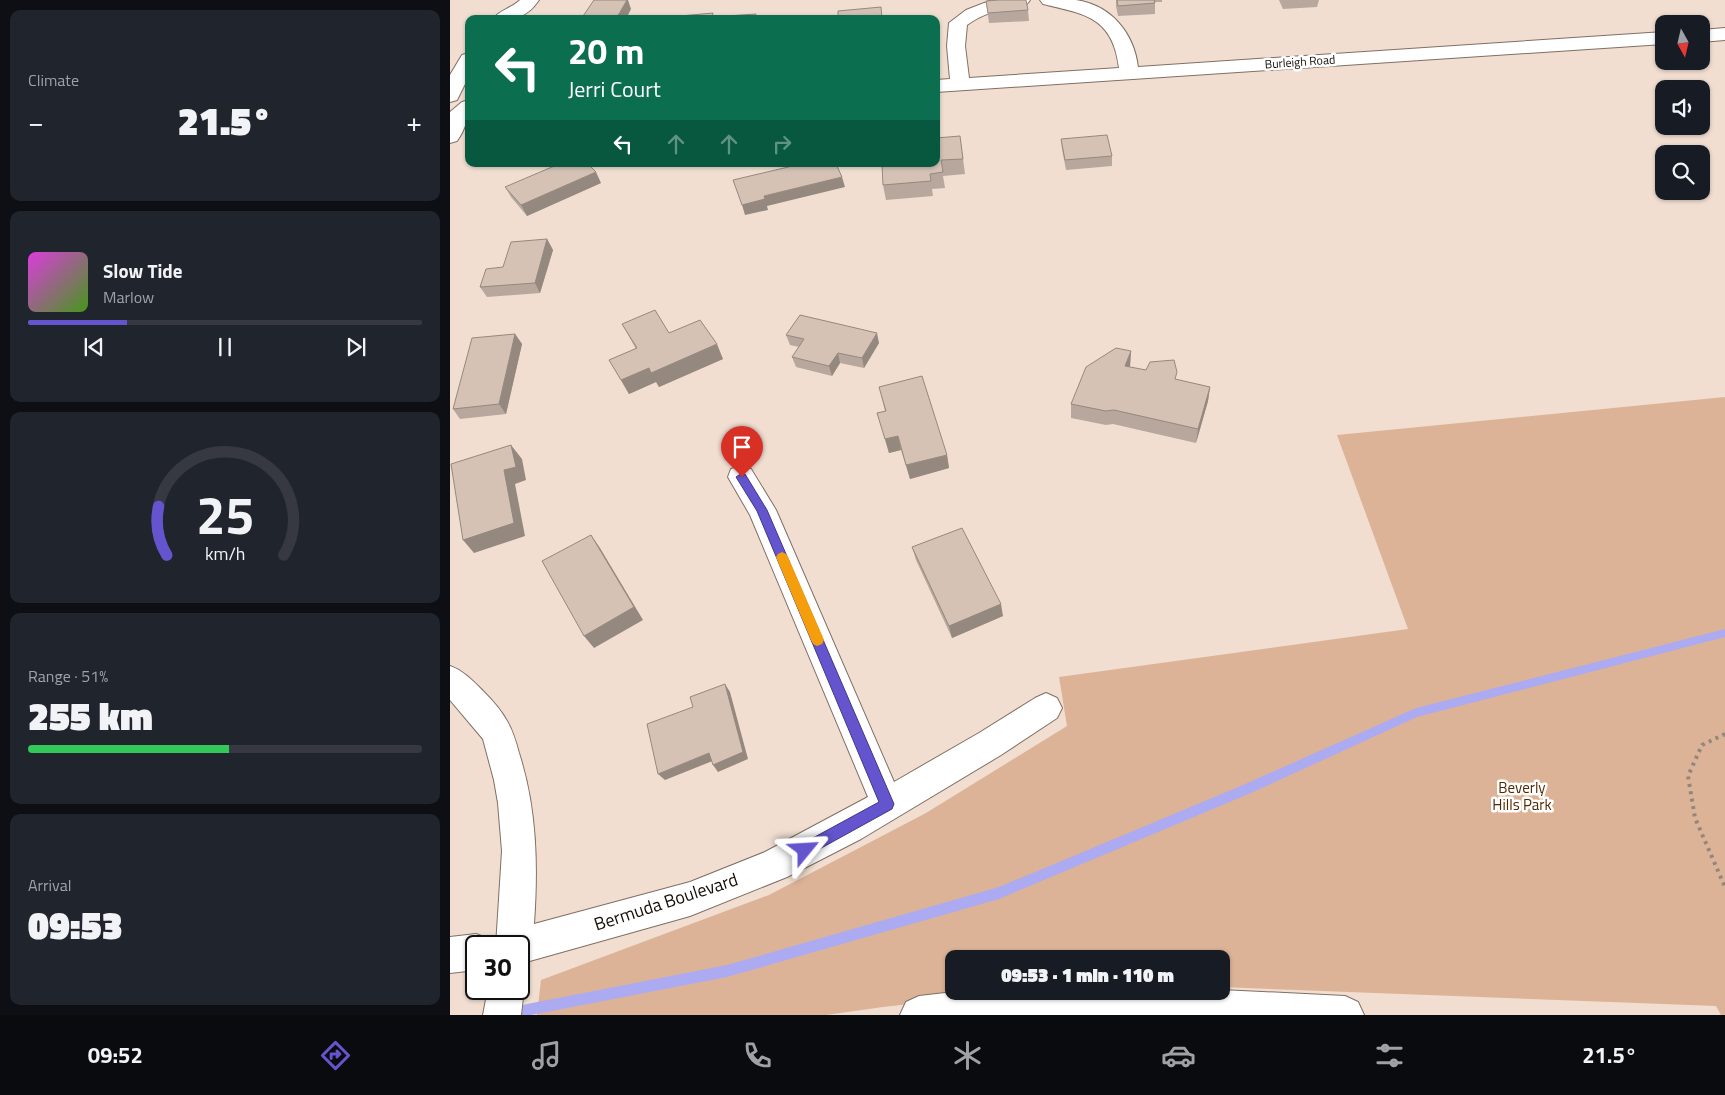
<!DOCTYPE html>
<html lang="en">
<head>
<meta charset="utf-8">
<style>
  body { margin:0; font-family:"Titillium Web",sans-serif; background:#20242c; color:#f1f3f6; height:100vh; display:flex; flex-direction:column; font-size:19px; white-space:nowrap }
  * { box-sizing:border-box; margin:0 }
  p { font-size:16px; color:#9ea1a6 }
  .icon { flex:none; width:28px; height:28px; fill:none; stroke:currentColor; stroke-width:2; stroke-linecap:round; stroke-linejoin:round }
  .map { position:relative; flex:1; overflow:hidden }
  .panel { display:flex; flex-direction:column; gap:10px; padding:10px; background:#0d0f14; width:450px }
  .panel>* { flex:none }
  .banner { position:absolute; left:15px; top:15px; width:475px; height:152px; border-radius:10px; box-shadow:0 1px 4px #0004; background:#0b6e4f; color:#fff; overflow:hidden }
  .needle { width:32px; rotate:172deg }
  .fabs { position:absolute; left:1205px; top:15px; display:grid; gap:10px }
  .fabs a { display:grid; place-items:center; width:55px; height:55px; border-radius:10px; background:#171b24; box-shadow:0 1px 4px #0004; font-size:25px }
  .speed { position:absolute; left:15px; top:935px; display:flex; gap:10px; font-size:25px; font-weight:700; text-align:center }
  .speed>* { display:grid; place-content:center; width:65px; height:65px; border-radius:50%; background:#171b24; box-shadow:0 1px 4px #0004; line-height:1 }
  .speed .limit { border:2px solid #111; border-radius:8px; background:#fff; color:#111 }
  .pin { position:absolute; display:grid; place-items:center; width:42px; height:42px; color:#fff; margin:-51px -21px; border-radius:50% 50% 50% 0; rotate:-45deg; box-shadow:0 0 5px #0007 }
  .pin .icon { rotate:45deg }
  .me { position:absolute; width:55px; margin:-28px; rotate:63deg; stroke-linejoin:round; filter:drop-shadow(0 0 4px #0008) }
  .turn { display:flex; align-items:center; gap:18px; height:105px; padding:0 20px; font-size:22px }
  .turn .icon { width:65px; height:65px; stroke-width:2.5 }
  .turn b { display:block; font-size:35px; line-height:42px }
  .lanes { display:flex; align-items:center; height:48px; padding:0 20px; background:#0003; justify-content:center; gap:25px; direction:ltr }
  .lanes .off { opacity:.35 }
  .big { font-size:38px; font-weight:800; line-height:1.1 }
  .panel .tile { flex:1; display:flex; flex-direction:column; justify-content:center; gap:8px; min-width:0; padding:0 18px; border-radius:10px; background:#20242c }
  .panel .dial { align-items:center; gap:0 }
  .dial svg { height:130px; overflow:visible; fill:none; stroke:#363941; stroke-width:7; stroke-linecap:round; text-anchor:middle }
  .dial text { fill:#f1f3f6; stroke:none }
  .song { display:flex; align-items:center; gap:15px }
  .cover { width:60px; height:60px; border-radius:8px; background:linear-gradient(135deg,hsl(300 70% 55%),hsl(100 70% 35%)) }
  .played { height:5px; border-radius:2px; background:linear-gradient(90deg,#6455ce 25%,#363941 25%) }
  .keys { display:flex; justify-content:space-around; direction:ltr }
  .heat { display:flex; justify-content:space-between; align-items:center; font-size:28px; direction:ltr }
  .charge { height:8px; border-radius:4px; background:linear-gradient(90deg,#34c759 51%,#363941 0) }
  .trip { position:absolute; left:495px; top:950px; width:285px; height:50px; border-radius:10px; background:#171b24; box-shadow:0 1px 4px #0004; font-weight:800; line-height:50px; text-align:center }
  .tabs { display:flex; height:80px; justify-content:space-around; align-items:center; background:#090b0e; color:#9ea1a6 }
  .tabs .icon { width:35px; height:35px }
  .tabs .active { color:#6455ce }
  .tabs b { font-size:22px; color:#f1f3f6 }
  main { display:flex; flex:1; min-height:0 }
  .map>svg:first-child { display:block }
  .green { fill:#dcb397 }
  .lines { fill:none; stroke-linecap:round; stroke-linejoin:round }
  .stream { fill:#acabf1; fill-rule:evenodd }
  .minor-casing { stroke:#806f64; stroke-width:2 }
  .path { stroke:#93867c; stroke-width:4; stroke-dasharray:3 4.5; stroke-linecap:butt }
  .minor { fill:#fff; fill-rule:evenodd }
  .wall { fill:#b7a79c }
  .shaded-wall { fill:#95887f }
  .building { fill:#d5c2b5; stroke:#95887f }
  .route { fill:#6455ce; stroke:#413786 }
  .slow { fill:#f59e0b }
  .labels { text-anchor:middle; stroke-width:5; stroke-linejoin:round; paint-order:stroke }
  .far-street-label { font-size:12px; fill:#130d08; stroke:#fff }
  .park-label { font-size:15px; fill:#512802; stroke:#fff }
  .near-street-label { font-size:18px; fill:#130d08; stroke:#fff }
</style>
</head>
<body>
<main>
<section class="panel">
<div class="tile"><p>Climate</p>
<div class="heat"><a>−</a><b class="big">21.5°</b><a>+</a></div>
</div>
<div class="tile">
<div class="song"><i class="cover"></i><div><b>Slow Tide</b><p>Marlow</p></div></div>
<div class="played"></div>
<div class="keys"><svg class="icon" aria-label="previous" viewBox="0 0 24 24"><path d="M18 5L8 12l10 7zM5 5v14"/></svg><svg class="icon" aria-label="pause" viewBox="0 0 24 24"><path d="M8 5v14M16 5v14"/></svg><svg class="icon" aria-label="next" viewBox="0 0 24 24"><path d="M6 5l10 7-10 7zM19 5v14"/></svg></div>
</div>
<div class="tile dial"><svg viewBox="0 0 100 80">
<path d="M14 69A42 42 0 1 1 86 69"/>
<path d="M14 69A42 42 0 0 1 9 39" stroke="#6455ce"/>
<text x="50" y="56" font-size="32" font-weight="700">25</text>
<text x="50" y="72" font-size="11">km/h</text>
</svg></div>
<div class="tile"><p>Range · 51%</p><b class="big">255 km</b><div class="charge"></div></div>
<div class="tile"><p>Arrival</p><b class="big">09:53</b></div>
</section>
<div class="map">
<svg width="1275" height="1015" viewBox="0 0 1275 1015">
  <rect width="100%" height="100%" fill="#f1ded1"/>
  <path class="green" d="M1275 397V1015H1271L1266 1006 771 987V959H504V991H574L433 1007 376 1015H87L91 980 319 895 476 813 617 726 609 677 958 629 887 435Z"/>
  <g class="lines">
    <path class="stream" d="M1275 629V637L967 717 801 793 549 899 277 977 81 1015H45L47 1011 51 1009 277 965 549 887 793 785 966 708Z"/>
    <defs>
      <path id="minor" d="M70 0H89C76 19 65 19 43 19 49 10 62 8 70 0Z
        M542 0H580L577 4C555 9 536 11 517 25L515 46 519 78 669 68C663 17 635 14 593 4L590 0C602 0 614 0 626 0 661 5 684 33 688 67L1214 32V44L486 92V80L500 79 497 46 499 23 516 10Z
        M1275 28V40L1251 42V30Z
        M19 53V76L7 100 0 102V75L12 55Z
        M19 100C19 114 16 129 7 141L0 143V112L12 102Z
        M291 466 301 469 326 510 444 782 529 733 585 698 596 693 607 698 612 708 607 718 551 755 411 839 337 877 240 916 69 964V946H46L52 851 48 803 44 780 33 739 0 700V666C14 671 23 681 33 691 42 700 51 710 57 721 63 731 66 742 69 753 87 809 88 866 84 924L240 882 315 852 418 797 300 515 278 477 281 469Z
        M26 934 39 939 42 946H26V970L0 973V937Z
        M69 976 74 989 71 1015H33L38 989H69Z
        M771 990 895 996 908 1002 914 1015H450L456 1002 469 996 513 991Z"/>
    </defs>
    <use href="#minor" class="minor-casing"/>
    <path class="path" d="M1275 734 1252 745 1238 776 1245 818 1275 887"/>
    <use href="#minor" class="minor"/>
  </g>
  <path class="wall" d="M666 0H712V2H705V14L668 16 666 6Z
    M829 0H869L867 7 833 9Z
    M536 1 578 10 579 21 539 23Z
    M510 136 515 174 493 176 495 188 482 189 483 196 436 200 433 185 486 164Z
    M611 139 662 156V166L616 170 612 149Z
    M151 183 77 216 61 197 55 187Z
    M97 239 103 250 90 293 37 297 30 287 53 267Z
    M172 324 219 333 273 359 209 387 206 382 179 394 159 360 186 349Z
    M65 334 72 344 56 414 10 419 3 409Z
    M336 335 429 343 414 368 390 363 382 376 346 367 342 357 349 347 340 345Z
    M681 351 680 367 726 380 760 387 758 401 746 443 663 424 656 425 621 418V404Z
    M429 387 497 455 499 468 460 479 451 450 439 453 427 413 435 411Z
    M462 547 553 616 502 638 466 560Z"/>
  <path class="shaded-wall" d="M177 0H178L181 9 176 19H166Z
    M146 172 151 183 77 216 71 205Z
    M392 177 395 187 317 206 318 210 295 215 292 205 314 196Z
    M97 239 103 250 90 293 85 283Z
    M427 333 429 343 414 368 412 358Z
    M65 334 72 344 56 414 49 404Z
    M267 344 273 359 209 387 201 373Z
    M681 351 680 366 674 380 675 366Z
    M388 353 390 363 382 376 379 366Z
    M199 368 206 382 179 394 171 380Z
    M760 387 758 401 746 443 748 429Z
    M448 436 451 450 439 453 435 439Z
    M61 445 72 459 76 480 65 484 75 536 24 553 13 540 54 470Z
    M497 455 499 468 460 479 456 465Z
    M141 535 150 548 193 620 144 648 134 636Z
    M551 604 553 616 502 638 499 626Z
    M275 684 280 692 298 759 268 772 263 765Z
    M259 753 265 760 215 780 208 774Z"/>
  <path class="building" d="M144 0H177L166 19H131Z
    M549 0H576L578 10 538 13 536 1Z
    M667 0H704L705 3 668 6Z
    M431 7 432 19H375L388 18V11Z
    M263 13 262 17 306 14 305 19H230V16Z
    M657 135 662 156 615 160 611 139Z
    M510 136 513 159 491 160 493 172 480 174 481 181 433 185 432 164H486V138Z
    M109 164H138L146 172 71 205 55 187Z
    M351 164H386L392 177 314 196 315 199 292 205 283 180Z
    M97 239 85 283 30 287 36 269 53 267 61 242Z
    M205 310 219 333 250 320 267 344 201 373 199 368 171 380 159 360 187 348 172 324Z
    M350 315 427 333 412 358 388 353 379 366 342 357 354 339 336 335Z
    M65 334 49 404 3 409 22 338Z
    M666 348 681 351 675 366 696 370 700 362 724 360 727 372 725 379 760 387 748 429 664 410 656 411 621 404 636 367Z
    M472 376 497 455 456 465 448 436 435 439 427 413 436 411 429 387Z
    M61 445 66 467 54 470 64 523 13 540 1 464Z
    M512 528 551 604 499 626 462 547Z
    M141 535 184 607 134 636 92 561Z
    M275 684 293 752 263 765 259 753 208 774 197 724 243 707 240 697Z"/>
  <path class="route" d="M292 473 295 474 317 510 444 804 442 809 355 857 350 855 348 850 350 845 429 802 307 511 286 477Z"/>
  <path class="slow" d="M332 552 336 554 338 557 374 640 372 644 367 646 363 644 361 640 326 557 328 554Z"/>
  <g class="labels">
    <g class="far-street-label">
      <text transform="translate(850 62) rotate(-4)" y="4">Burleigh Road</text>
    </g>
    <g class="park-label">
      <text x="1072" y="793">Beverly<tspan x="1072" dy="17">Hills Park</tspan></text>
    </g>
    <g class="near-street-label">
      <text transform="translate(216 902) rotate(-18)" y="6">Bermuda Boulevard</text>
    </g>
  </g>
</svg>
<div class="fabs">
<a><svg class="needle" viewBox="-14 -14 28 28"><path d="M0-13l5 13h-10z" fill="#e53935"/><path d="M0 13l5-13h-10z" fill="#9ea1a6"/></svg></a>
<a><svg class="icon" aria-label="sound" viewBox="0 0 24 24"><path d="M4 9h4l5-4v14l-5-4H4zM17 9q2 3 0 6"/></svg></a>
<a><svg class="icon" aria-label="search" viewBox="0 0 24 24"><circle cx="10" cy="10" r="6"/><path d="M15 15l6 6"/></svg></a>
</div>
<div class="speed"><div class="limit">30</div></div>
<div class="pin" style="left:292px;top:477px;background:#d93025"><svg class="icon" aria-label="arrive" viewBox="0 0 24 24"><path d="M6 21V4h12l-3 4 3 4H6"/></svg></div>
<svg class="me" style="left:355px;top:850px" viewBox="-20 -20 40 40"><path d="M0-17L14 15 0 8-14 15z" fill="#6455ce" stroke="#fff" stroke-width="4"/></svg>
<div class="trip">09:53 · 1 min · 110 m</div>
<div class="banner">
<div class="turn"><svg class="icon" aria-label="left" viewBox="0 0 24 24"><path d="M17 20v-9H6M10 6l-5 5 5 5"/></svg><div><b>20 m</b>Jerri Court</div></div>
<div class="lanes"><svg class="icon" aria-label="left" viewBox="0 0 24 24"><path d="M17 20v-9H6M10 6l-5 5 5 5"/></svg><svg class="icon off" aria-label="ahead" viewBox="0 0 24 24"><path d="M12 20V5M6 11l6-6 6 6"/></svg><svg class="icon off" aria-label="ahead" viewBox="0 0 24 24"><path d="M12 20V5M6 11l6-6 6 6"/></svg><svg class="icon off" aria-label="right" viewBox="0 0 24 24"><path d="M7 20v-9h11M14 6l5 5-5 5"/></svg></div>
</div>
</div>
</main>
<nav class="tabs">
<b>09:52</b>
<svg class="icon active" aria-label="directions" viewBox="0 0 24 24"><path d="M12 3l9 9-9 9-9-9zM9 14v-3h6M13 9l2 2-2 2"/></svg>
<svg class="icon" aria-label="music" viewBox="0 0 24 24"><path d="M9 18V5l10-2v13"/><circle cx="6" cy="18" r="3"/><circle cx="16" cy="16" r="3"/></svg>
<svg class="icon" aria-label="phone" viewBox="0 0 24 24"><path d="M5 4h4l2 5-3 2q2 4 5 5l2-3 5 2v4C11 20 4 13 5 4z"/></svg>
<svg class="icon" aria-label="climate" viewBox="0 0 24 24"><path d="M12 3v18M4 7l16 10M4 17L20 7"/></svg>
<svg class="icon" aria-label="car" viewBox="0 0 24 24"><path d="M5 17H2v-5l4-1 3-4h7l3 4 3 1v5h-3M9 17h6M6 11h13"/><circle cx="7" cy="17" r="2"/><circle cx="17" cy="17" r="2"/></svg>
<svg class="icon" aria-label="filters" viewBox="0 0 24 24"><path d="M4 7h16M4 17h16"/><circle cx="9" cy="7" r="2"/><circle cx="15" cy="17" r="2"/></svg>
<b>21.5°</b>
</nav>
</body>
</html>
